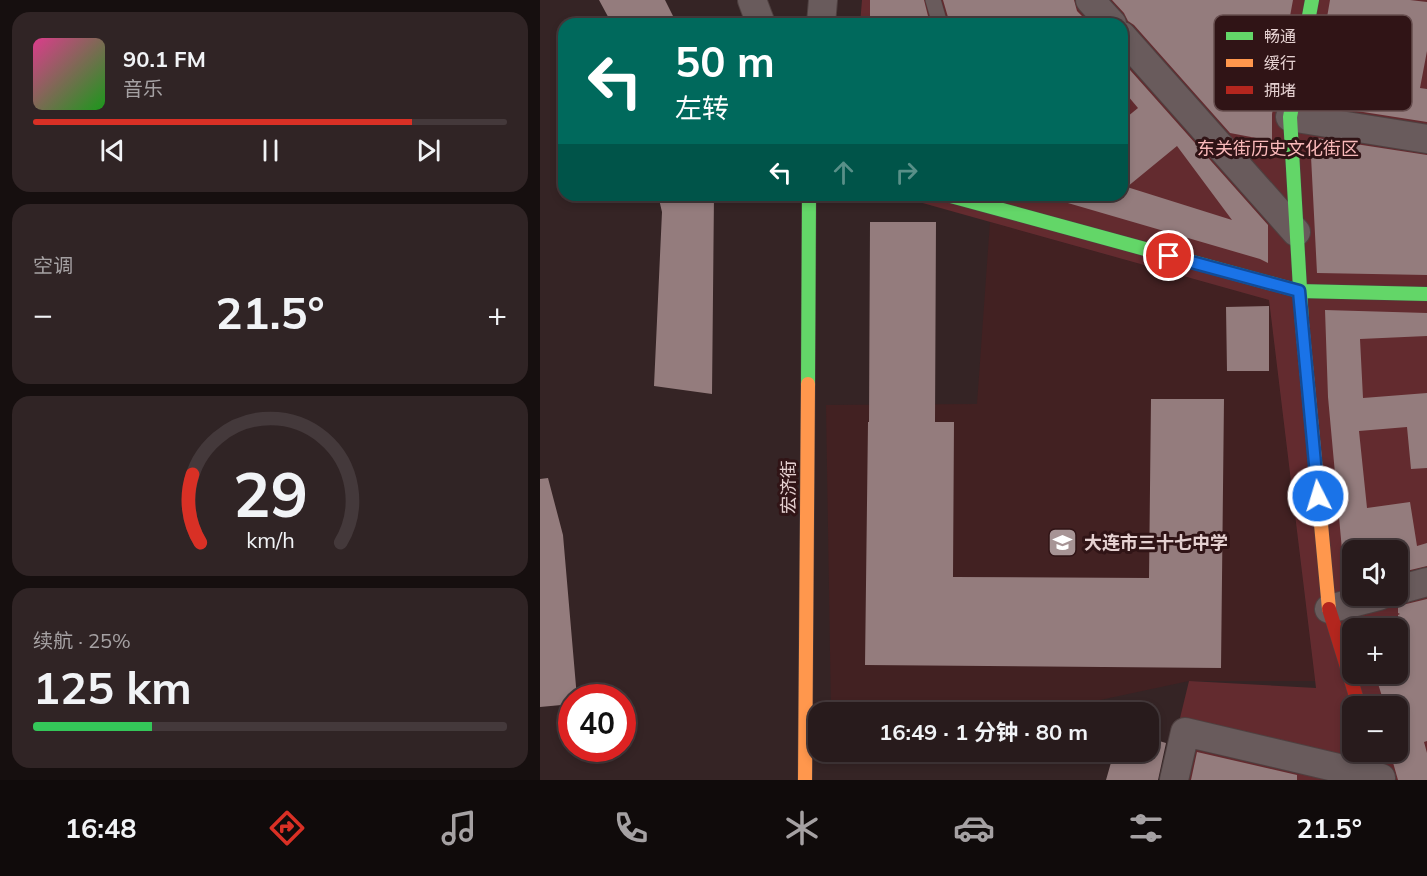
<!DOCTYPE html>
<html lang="zh">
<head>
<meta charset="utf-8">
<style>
  body { margin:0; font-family:Mulish,"Noto Sans SC",sans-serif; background:#302425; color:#f1f3f6; height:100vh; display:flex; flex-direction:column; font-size:22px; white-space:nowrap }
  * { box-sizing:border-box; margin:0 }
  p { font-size:20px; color:#a5a1a3 }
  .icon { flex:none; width:33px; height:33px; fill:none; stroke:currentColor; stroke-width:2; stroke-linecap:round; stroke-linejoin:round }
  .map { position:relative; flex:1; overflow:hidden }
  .details { display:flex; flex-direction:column; gap:12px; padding:12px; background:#160f0f; width:540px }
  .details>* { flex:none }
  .banner { position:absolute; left:18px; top:18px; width:570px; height:183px; border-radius:18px; box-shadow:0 3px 9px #0003,0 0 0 2px #44393b; background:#00695c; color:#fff; overflow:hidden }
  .tools { position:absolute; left:802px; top:540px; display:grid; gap:12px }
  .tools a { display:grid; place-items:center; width:66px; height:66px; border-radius:12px; background:#281b1c; box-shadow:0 3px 9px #0003,0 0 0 2px #44393b; font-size:30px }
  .speed { position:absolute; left:18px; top:684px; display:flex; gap:12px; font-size:30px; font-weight:700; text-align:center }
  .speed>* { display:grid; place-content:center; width:78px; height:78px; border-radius:50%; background:#281b1c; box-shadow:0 3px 9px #0003,0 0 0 2px #44393b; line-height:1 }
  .speed .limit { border:9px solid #d22; background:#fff; color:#111 }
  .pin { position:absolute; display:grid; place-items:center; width:51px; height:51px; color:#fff; margin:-26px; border:3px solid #fff; border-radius:50%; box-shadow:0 2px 6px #0007 }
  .me { position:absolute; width:66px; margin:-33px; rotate:355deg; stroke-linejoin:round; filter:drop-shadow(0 0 4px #0008) }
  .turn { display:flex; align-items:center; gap:21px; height:126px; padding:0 18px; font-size:27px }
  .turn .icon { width:78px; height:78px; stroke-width:2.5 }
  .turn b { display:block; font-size:42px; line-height:51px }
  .lanes { display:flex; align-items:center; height:57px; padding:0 18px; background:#0003; justify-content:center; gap:30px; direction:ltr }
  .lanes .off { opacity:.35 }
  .big { font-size:45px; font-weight:700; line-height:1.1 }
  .details .tile { flex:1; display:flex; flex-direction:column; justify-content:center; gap:9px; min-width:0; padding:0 21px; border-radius:18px; background:#302425 }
  .details .dial { align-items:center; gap:0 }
  .dial svg { height:156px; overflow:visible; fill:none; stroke:#44393b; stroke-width:7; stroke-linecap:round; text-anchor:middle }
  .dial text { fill:#f1f3f6; stroke:none }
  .song { display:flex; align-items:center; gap:18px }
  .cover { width:72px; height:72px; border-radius:9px; background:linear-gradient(135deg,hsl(330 70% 55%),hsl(120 70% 35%)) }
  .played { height:6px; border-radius:3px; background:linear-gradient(90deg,#d93025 80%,#44393b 80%) }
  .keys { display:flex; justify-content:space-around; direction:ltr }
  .heat { display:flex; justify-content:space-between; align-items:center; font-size:33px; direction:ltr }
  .charge { height:9px; border-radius:4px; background:linear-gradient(90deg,#34c759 25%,#44393b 0) }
  .trip { position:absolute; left:268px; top:702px; width:351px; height:60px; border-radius:18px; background:#281b1c; box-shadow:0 3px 9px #0003,0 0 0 2px #44393b; font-weight:700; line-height:60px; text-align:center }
  .tabs { display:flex; height:96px; justify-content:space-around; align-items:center; background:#100b0b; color:#a5a1a3 }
  .tabs .icon { width:42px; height:42px }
  .tabs .active { color:#d93025 }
  .tabs b { font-size:27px; color:#f1f3f6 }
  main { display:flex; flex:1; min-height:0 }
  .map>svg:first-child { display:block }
  .built { fill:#422122 }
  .green { fill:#632b2f; fill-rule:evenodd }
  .building { fill:#947c7d; fill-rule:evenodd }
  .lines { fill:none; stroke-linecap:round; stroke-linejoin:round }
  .lane-casing { stroke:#4f4141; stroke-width:16 }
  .street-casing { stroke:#4f4141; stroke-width:30 }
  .fast-casing { stroke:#4f4141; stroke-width:15 }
  .slow-casing { stroke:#4f4141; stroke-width:15 }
  .jam-casing { stroke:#4f4141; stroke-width:15 }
  .lane { stroke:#695b5c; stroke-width:15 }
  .street { stroke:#695b5c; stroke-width:28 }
  .fast { stroke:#63d668; stroke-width:14 }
  .slow { stroke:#ff974d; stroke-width:14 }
  .jam { stroke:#b3261e; stroke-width:14 }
  .route-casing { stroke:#114b97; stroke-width:15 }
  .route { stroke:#1a73e8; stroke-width:10 }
  .labels { text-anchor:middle; stroke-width:6; stroke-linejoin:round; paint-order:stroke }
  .park-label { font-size:18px; fill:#fab9ba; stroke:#301416 }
  .street-label { font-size:18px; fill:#e5d1d1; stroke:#301416 }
  .poi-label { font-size:18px; font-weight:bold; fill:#e5d1d1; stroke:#301416; text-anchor:start }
  .key { fill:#301416; stroke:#664d4e; stroke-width:1.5 }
  .key-label { font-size:16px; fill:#e5d1d1 }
</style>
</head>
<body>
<main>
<section class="details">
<div class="tile">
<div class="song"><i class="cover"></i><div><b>90.1 FM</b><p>音乐</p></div></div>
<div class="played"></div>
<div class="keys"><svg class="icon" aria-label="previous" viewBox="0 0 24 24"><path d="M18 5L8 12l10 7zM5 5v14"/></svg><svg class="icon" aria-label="pause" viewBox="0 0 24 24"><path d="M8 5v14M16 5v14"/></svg><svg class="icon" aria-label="next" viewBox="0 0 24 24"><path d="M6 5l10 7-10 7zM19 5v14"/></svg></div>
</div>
<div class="tile"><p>空调</p>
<div class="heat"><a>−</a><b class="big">21.5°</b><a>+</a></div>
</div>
<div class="tile dial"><svg viewBox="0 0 100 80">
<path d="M14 69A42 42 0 1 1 86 69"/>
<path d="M14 69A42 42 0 0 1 10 34" stroke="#d93025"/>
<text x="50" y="56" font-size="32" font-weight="700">29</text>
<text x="50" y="72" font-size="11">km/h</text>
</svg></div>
<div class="tile"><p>续航 · 25%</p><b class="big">125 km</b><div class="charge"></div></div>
</section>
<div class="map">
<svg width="887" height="780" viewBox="0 0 887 780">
  <rect width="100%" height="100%" fill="#352425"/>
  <path class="built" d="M450 222 729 300 775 681H649L504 712H291L286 405 437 404Z"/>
  <path class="green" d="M322 0H887V780H625L649 681 776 688 729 300 354 195H582V24H320ZM813 550H858V596H813ZM813 628H858V674H813ZM813 706H858V752H813Z"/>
  <path class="building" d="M59 0H125L137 24H72Z
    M330 0H384L390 24H330Z
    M403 0H534L537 11 550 24H410Z
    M572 0H753L732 114V141L690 133 594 25 588 21 584 13Z
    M790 0H870L887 2V51L880 88 887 89V122L772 104Z
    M582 61 728 225V263L720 259 521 201V195H582V121L598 108 582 89ZM637 146 692 220 587 187Z
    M770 137 887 155V275L777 273Z
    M118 195H174L172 394 114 386 122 212Z
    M330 222H396L395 422H414L413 577 609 578 611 399H684L681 668 325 665 328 422H329Z
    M729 306V371H687L686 307Z
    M785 310 887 313V336L820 339 823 398 887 393V468L871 469 867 427 819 431 827 508 870 502 877 546 887 543V566L858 573V553L865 550H802L788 397Z
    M8 478 23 535 37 698H32V704L0 707V479Z
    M887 599V741L884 742 887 753V780H858L850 752H859L858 706H845L835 674H858V615L860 614 858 613V606Z
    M609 738 626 743 618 780H566L574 752H609Z
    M657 752 757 775V780H651Z"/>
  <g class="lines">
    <defs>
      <path id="lane" d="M393 0 400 24"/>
      <path id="street" d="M212 0 221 24
        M550 0 572 24
        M281 24 283 0
        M582 36 756 232
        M750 117 887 139
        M858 590 887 582
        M789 609 839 596
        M634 780 645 732 841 778"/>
      <path id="fast" d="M407 195 759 291 887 294
        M762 323 750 117 772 0
        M268 384 269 195"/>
      <path id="slow" d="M762 323 789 609
        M265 780 268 384"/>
      <path id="jam" d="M789 609 819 706"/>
    </defs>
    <use href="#lane" class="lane-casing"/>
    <use href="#street" class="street-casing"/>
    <use href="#fast" class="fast-casing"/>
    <use href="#slow" class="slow-casing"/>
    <use href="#jam" class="jam-casing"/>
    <use href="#lane" class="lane"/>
    <use href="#street" class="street"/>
    <use href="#fast" class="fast"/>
    <use href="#slow" class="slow"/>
    <use href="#jam" class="jam"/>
  </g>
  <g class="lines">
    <defs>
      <path id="route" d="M629 256 759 291 778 496"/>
    </defs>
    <use href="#route" class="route-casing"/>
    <use href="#route" class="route"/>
  </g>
  <defs>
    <symbol id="school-square" viewBox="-11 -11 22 22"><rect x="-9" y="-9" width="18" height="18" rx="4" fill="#a79495" stroke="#301416"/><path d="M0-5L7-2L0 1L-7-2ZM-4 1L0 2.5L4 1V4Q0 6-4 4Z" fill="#fff"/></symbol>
  </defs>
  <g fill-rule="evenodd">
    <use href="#school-square" x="506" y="526" width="33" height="33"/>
  </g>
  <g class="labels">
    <g class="park-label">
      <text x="738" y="155">东关街历史文化街区</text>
    </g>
    <g class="street-label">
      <text transform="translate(249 487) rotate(-90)" y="6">宏济街</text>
    </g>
    <g class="poi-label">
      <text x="544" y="549">大连市三十七中学</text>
    </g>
  </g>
  <rect x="674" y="15" width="198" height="96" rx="9" class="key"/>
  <rect x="686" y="32" width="27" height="8" fill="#63d668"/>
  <rect x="686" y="59" width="27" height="8" fill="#ff974d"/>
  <rect x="686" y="86" width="27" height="8" fill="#b3261e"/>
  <g class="key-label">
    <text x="724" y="42">畅通</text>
    <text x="724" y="69">缓行</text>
    <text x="724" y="96">拥堵</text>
  </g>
</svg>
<div class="tools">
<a><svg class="icon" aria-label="sound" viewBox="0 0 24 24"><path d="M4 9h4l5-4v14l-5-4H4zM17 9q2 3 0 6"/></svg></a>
<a>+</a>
<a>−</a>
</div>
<div class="speed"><div class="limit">40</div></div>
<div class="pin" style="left:629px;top:256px;background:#d93025"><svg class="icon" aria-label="arrive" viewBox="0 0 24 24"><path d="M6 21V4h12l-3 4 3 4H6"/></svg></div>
<svg class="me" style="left:778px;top:496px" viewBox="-20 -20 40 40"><circle r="17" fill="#1a73e8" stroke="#fff" stroke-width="3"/><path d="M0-11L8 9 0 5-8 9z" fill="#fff"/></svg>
<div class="trip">16:49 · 1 分钟 · 80 m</div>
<div class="banner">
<div class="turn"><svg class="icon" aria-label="left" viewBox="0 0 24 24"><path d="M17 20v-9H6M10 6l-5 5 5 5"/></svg><div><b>50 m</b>左转</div></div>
<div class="lanes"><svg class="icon" aria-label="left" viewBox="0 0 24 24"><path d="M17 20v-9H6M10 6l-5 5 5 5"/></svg><svg class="icon off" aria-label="ahead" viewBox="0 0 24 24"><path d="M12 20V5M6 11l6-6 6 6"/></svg><svg class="icon off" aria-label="right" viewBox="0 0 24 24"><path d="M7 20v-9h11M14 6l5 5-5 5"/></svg></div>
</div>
</div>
</main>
<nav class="tabs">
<b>16:48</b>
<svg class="icon active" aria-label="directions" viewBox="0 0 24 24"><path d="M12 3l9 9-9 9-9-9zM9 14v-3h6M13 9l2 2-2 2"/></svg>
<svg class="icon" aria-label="music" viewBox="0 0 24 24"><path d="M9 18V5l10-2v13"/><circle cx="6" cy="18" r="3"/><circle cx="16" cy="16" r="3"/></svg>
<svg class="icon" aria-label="phone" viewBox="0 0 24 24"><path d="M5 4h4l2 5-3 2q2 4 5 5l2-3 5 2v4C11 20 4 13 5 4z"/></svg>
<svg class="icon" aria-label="climate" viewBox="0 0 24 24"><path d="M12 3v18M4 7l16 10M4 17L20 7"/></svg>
<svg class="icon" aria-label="car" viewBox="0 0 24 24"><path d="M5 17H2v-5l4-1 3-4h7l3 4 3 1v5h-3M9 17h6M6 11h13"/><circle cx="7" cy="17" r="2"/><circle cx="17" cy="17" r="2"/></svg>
<svg class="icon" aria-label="filters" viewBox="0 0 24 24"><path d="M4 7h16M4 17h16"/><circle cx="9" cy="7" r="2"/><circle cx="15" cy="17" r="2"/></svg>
<b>21.5°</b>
</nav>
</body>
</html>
